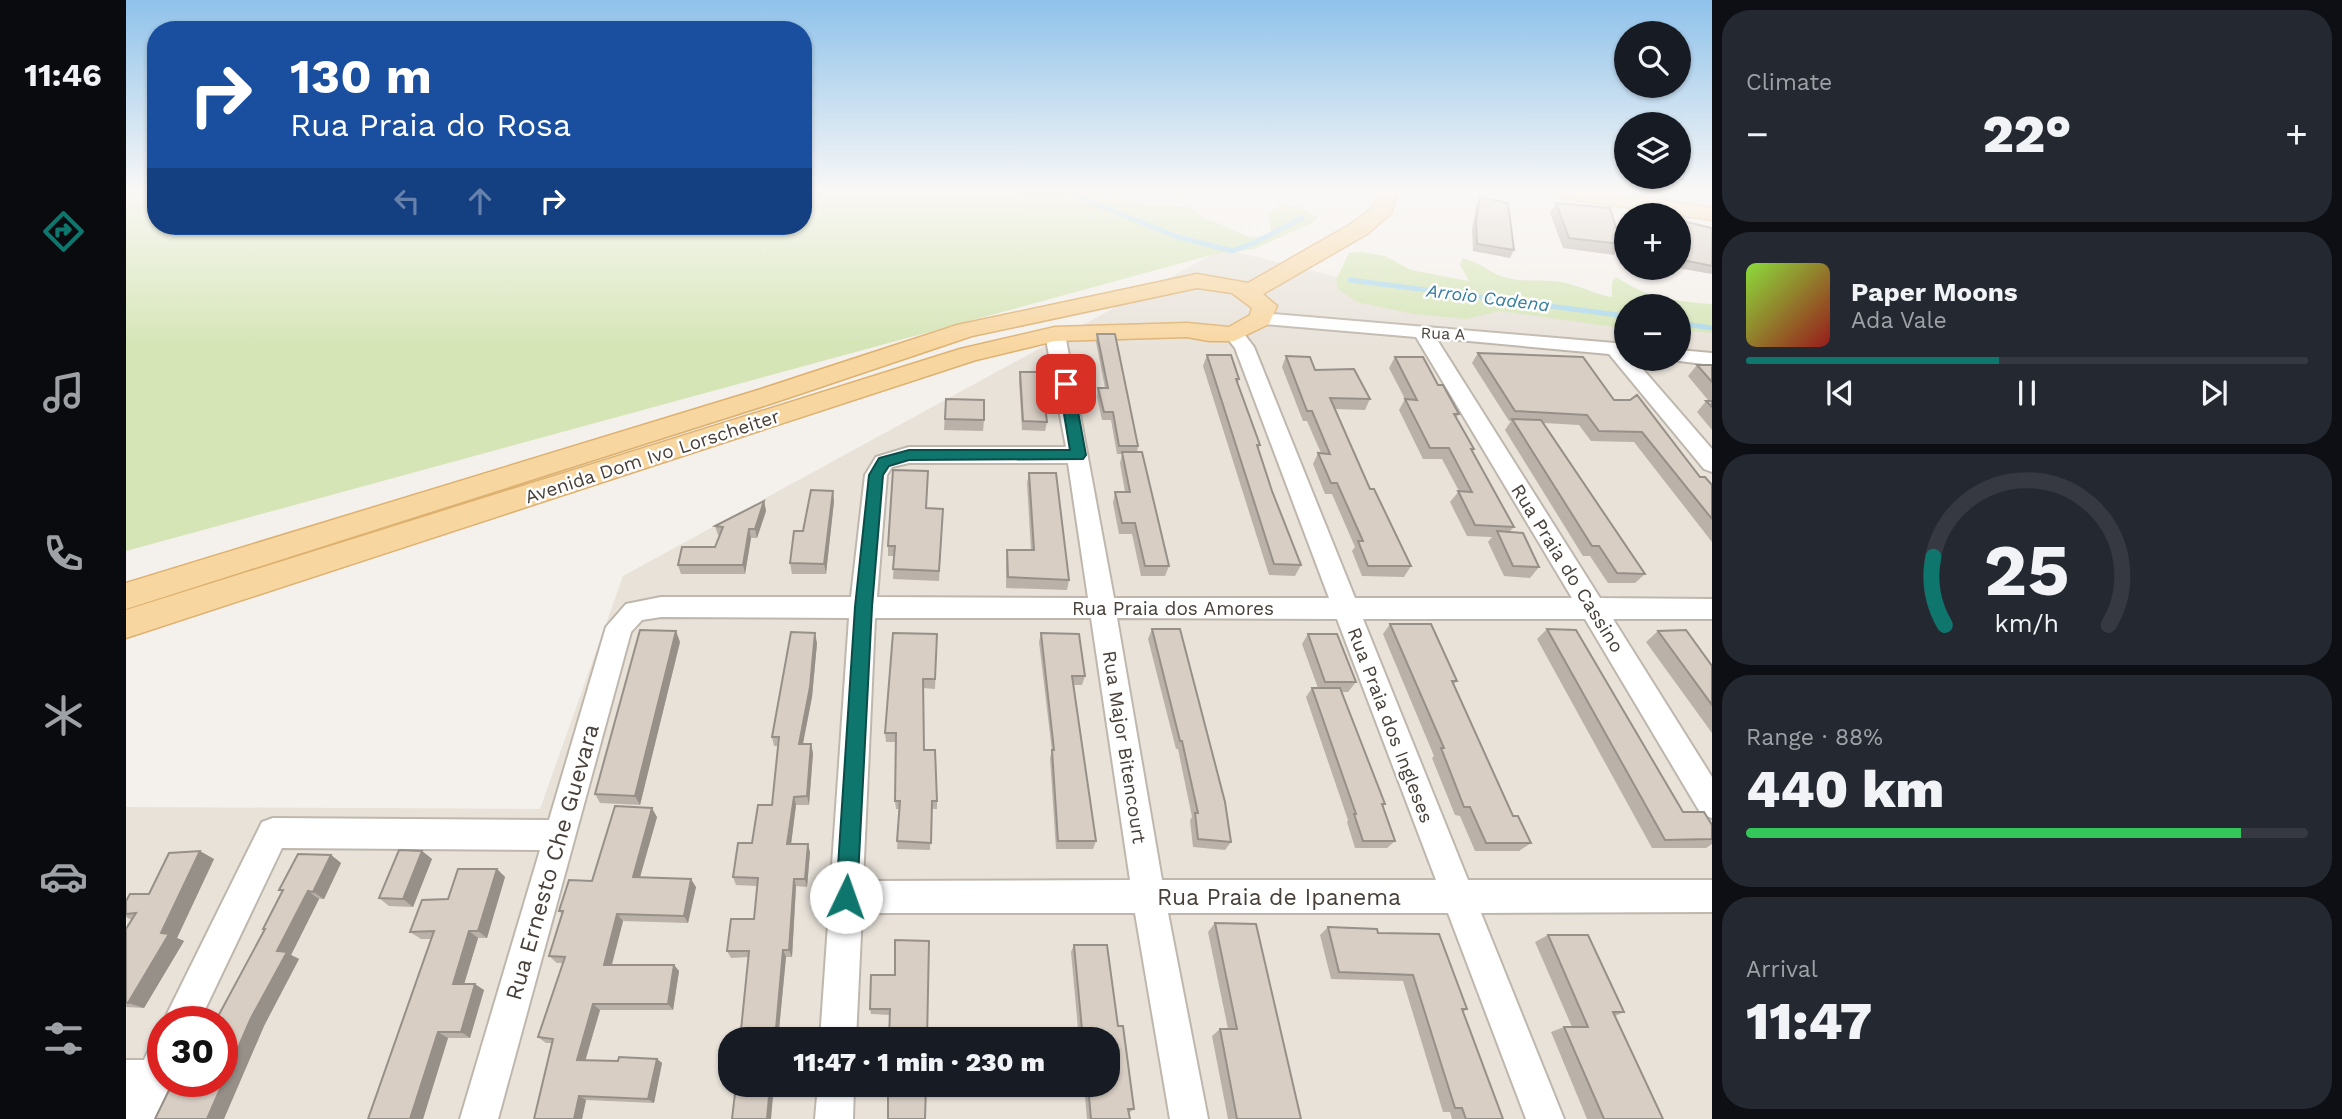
<!DOCTYPE html>
<html lang="en">
<head>
<meta charset="utf-8">
<style>
  body { margin:0; font-family:"Work Sans",sans-serif; background:#242831; color:#f1f3f6; height:100vh; display:flex; flex-direction:column; font-size:26px; white-space:nowrap }
  * { box-sizing:border-box; margin:0 }
  p { font-size:23px; color:#9ea1a6 }
  .icon { flex:none; width:38px; height:38px; fill:none; stroke:currentColor; stroke-width:2; stroke-linecap:round; stroke-linejoin:round }
  .map { position:relative; flex:1; overflow:hidden }
  .details { display:flex; flex-direction:column; gap:10px; padding:10px; background:#0d0f14; width:630px }
  .details>* { flex:none }
  .top-card { position:absolute; left:21px; top:21px; width:665px; height:214px; border-radius:28px; box-shadow:0 2px 5px #0004; background:#1a4fa0; color:#fff; overflow:hidden }
  .fabs { position:absolute; left:1488px; top:21px; display:grid; gap:14px }
  .fabs a { display:grid; place-items:center; width:77px; height:77px; border-radius:50%; background:#171b24; box-shadow:0 2px 5px #0004; font-size:35px }
  .speed { position:absolute; left:21px; top:1006px; display:flex; gap:14px; font-size:35px; font-weight:700; text-align:center }
  .speed>* { display:grid; place-content:center; width:91px; height:91px; border-radius:50%; background:#171b24; box-shadow:0 2px 5px #0004; line-height:1 }
  .speed .limit { border:10px solid #d22; background:#fff; color:#111 }
  .pin { position:absolute; display:grid; place-items:center; width:60px; height:60px; color:#fff; margin:-30px; border-radius:14px; box-shadow:0 4px 10px #0006 }
  .me { position:absolute; width:77px; margin:-38px; rotate:3deg; stroke-linejoin:round; filter:drop-shadow(0 0 5px #0008) }
  .turn { display:flex; align-items:center; gap:24px; height:147px; padding:0 28px; font-size:32px }
  .turn .icon { width:91px; height:91px; stroke-width:2.5 }
  .turn b { display:block; font-size:49px; line-height:60px }
  .lanes { display:flex; align-items:center; height:66px; padding:0 28px; background:#0003; justify-content:center; gap:35px; direction:ltr }
  .lanes .off { opacity:.35 }
  .big { font-size:52px; font-weight:800; line-height:1.1 }
  .details .tile { flex:1; display:flex; flex-direction:column; justify-content:center; gap:10px; min-width:0; padding:0 24px; border-radius:28px; background:#242831 }
  .details .dial { align-items:center; gap:0 }
  .dial svg { height:182px; overflow:visible; fill:none; stroke:#363941; stroke-width:7; stroke-linecap:round; text-anchor:middle }
  .dial text { fill:#f1f3f6; stroke:none }
  .song { display:flex; align-items:center; gap:21px }
  .cover { width:84px; height:84px; border-radius:10px; background:linear-gradient(135deg,hsl(90 70% 55%),hsl(0 70% 35%)) }
  .played { height:7px; border-radius:4px; background:linear-gradient(90deg,#0f766e 45%,#363941 45%) }
  .keys { display:flex; justify-content:space-around; direction:ltr }
  .heat { display:flex; justify-content:space-between; align-items:center; font-size:38px; direction:ltr }
  .charge { height:10px; border-radius:5px; background:linear-gradient(90deg,#34c759 88%,#363941 0) }
  .trip { position:absolute; left:592px; top:1027px; width:402px; height:70px; border-radius:28px; background:#171b24; box-shadow:0 2px 5px #0004; font-weight:800; line-height:70px; text-align:center }
  main { display:flex; flex:1; min-height:0 }
  .menu { display:flex; flex-direction:column; width:126px; justify-content:space-around; align-items:center; background:#090b0e; color:#9ea1a6 }
  .menu .icon { width:49px; height:49px }
  .menu .on { color:#0f766e }
  .menu b { font-size:32px; color:#f1f3f6 }
  .map>svg:first-child { display:block }
  .residential { fill:#e8e2d9; fill-rule:evenodd }
  .green { fill:#d5e5b6 }
  .lines { fill:none; stroke-linecap:round; stroke-linejoin:round }
  .stream { stroke:#abd8ec; stroke-width:5 }
  .minor-casing { stroke:#bfb7ad; stroke-width:4 }
  .major-casing { stroke:#ddb170; stroke-width:3 }
  .minor { fill:#fff; fill-rule:evenodd }
  .major { fill:#f8d6a0; fill-rule:evenodd }
  .wall { fill:#bab1a9 }
  .shaded-wall { fill:#979089 }
  .building { fill:#d8cec4; stroke:#979089; stroke-width:2 }
  .route { fill:#0f766e; stroke:#0a4d48; stroke-width:2 }
  .labels { text-anchor:middle; stroke-width:5; stroke-linejoin:round; paint-order:stroke }
  .far-street-label { font-size:16px; fill:#484039; stroke:#fff }
  .far-water-label { font-size:18px; font-style:italic; fill:#347c9e; stroke:#fff }
  .street-label { font-size:19px; fill:#484039; stroke:#fff }
  .near-street-label { font-size:23px; fill:#484039; stroke:#fff }
</style>
</head>
<body>
<main>
<nav class="menu">
<b>11:46</b>
<svg class="icon on" aria-label="directions" viewBox="0 0 24 24"><path d="M12 3l9 9-9 9-9-9zM9 14v-3h6M13 9l2 2-2 2"/></svg>
<svg class="icon" aria-label="music" viewBox="0 0 24 24"><path d="M9 18V5l10-2v13"/><circle cx="6" cy="18" r="3"/><circle cx="16" cy="16" r="3"/></svg>
<svg class="icon" aria-label="phone" viewBox="0 0 24 24"><path d="M5 4h4l2 5-3 2q2 4 5 5l2-3 5 2v4C11 20 4 13 5 4z"/></svg>
<svg class="icon" aria-label="climate" viewBox="0 0 24 24"><path d="M12 3v18M4 7l16 10M4 17L20 7"/></svg>
<svg class="icon" aria-label="car" viewBox="0 0 24 24"><path d="M5 17H2v-5l4-1 3-4h7l3 4 3 1v5h-3M9 17h6M6 11h13"/><circle cx="7" cy="17" r="2"/><circle cx="17" cy="17" r="2"/></svg>
<svg class="icon" aria-label="filters" viewBox="0 0 24 24"><path d="M4 7h16M4 17h16"/><circle cx="9" cy="7" r="2"/><circle cx="15" cy="17" r="2"/></svg>
</nav>
<div class="map">
<svg width="1586" height="1119" viewBox="0 0 1586 1119">
  <rect width="100%" height="100%" fill="#f4f0eb"/>
  <path class="residential" d="M1106 251 1224 280 1500 316V359H1552V323L1586 328V1119H0V807L414 809 497 576 1085 255ZM37 1022H96V1082H37ZM604 1040H982V1085H604Z"/>
  <path class="green" d="M0 192H30V226H677V192H973L1022 205 1066 207C1078 221 1083 219 1099 226 1115 233 1128 244 1145 232L1142 214 1154 205 1172 207 1192 217 1186 223 1128 249 1085 255 0 551Z
    M1235 252 1259 256 1285 270 1343 281 1334 264 1337 258C1351 262 1360 269 1372 275 1396 285 1420 277 1444 284 1459 288 1471 295 1486 297V282L1490 277C1523 299 1548 301 1586 304V333L1552 330V306H1500V328H1495L1374 311 1340 319 1288 314 1231 302 1212 289 1210 280 1223 253Z"/>
  <g class="lines">
    <path class="stream" d="M940 192 1052 237 1106 251 1128 243 1176 218
      M1224 280 1500 316
      M1552 323 1586 328"/>
    <defs>
      <path id="minor" d="M1134 313 1500 344V359H1508L1586 449V472L1578 469 1483 354 1310 338 1474 598 1586 599V619H1487L1586 777V818L1575 814 1459 619H1237L1342 880H1586V912L1355 913 1438 1119H1400L1322 913H1042L1082 1119H1044L1009 913H736L730 1040H694L723 618 535 617 516 620 505 632 372 1119H334L414 850 156 848 73 1022H37L136 822 147 818 423 820 480 627 500 604 535 597H725L739 475 750 457 783 447H940L919 334 922 330 929 328 939 334 988 598H1203L1109 348 1098 334 1108 328 1115 330 1128 347 1229 598H1446L1290 337 1127 323 1125 319 1127 315ZM783 463H942L962 598 751 597 761 475 766 467ZM749 618H965L1004 880 737 881ZM991 618 1211 619 1310 880H1036Z
        M1552 350 1586 353V365L1545 360 1552 359Z
        M37 1042V1082H46L28 1119H0V1060H18L24 1047Z
        M692 1085H728L727 1119H689Z"/>
      <path id="major" d="M1251 192H1271L1265 213 1241 234 1137 294 1151 306 1143 324 1108 341H1083L1061 337 929 341 850 360 0 638V610L834 349 929 327 1061 323 1103 327 1124 315 1126 308 1106 293 1071 288 846 336 650 402 0 609V583L632 390 831 325 1071 274 1122 283 1225 224 1248 207Z
        M1428 192H1483L1586 208V220L1438 198Z"/>
    </defs>
    <use href="#minor" class="minor-casing"/>
    <use href="#major" class="major-casing"/>
    <use href="#minor" class="minor"/>
    <use href="#major" class="major"/>
  </g>
  <path class="wall" d="M1119 192H1140L1133 197Z
    M1354 197 1388 250 1384 258 1347 251 1346 229 1350 205Z
    M1430 203 1495 244 1488 255 1437 248 1424 213Z
    M1552 220 1586 228V274L1551 268H1552Z
    M971 334 1012 446 1011 452 1043 566 1039 576H1015L1006 534H993L987 503 989 492H999L994 463 996 454H991L985 420H976L971 397 972 388H979L970 342Z
    M1352 353 1488 400 1574 477 1586 485V542L1508 442 1465 441 1453 425 1418 423 1519 574 1509 583H1482L1464 556H1457L1379 430 1385 421H1383L1346 363Z
    M1081 355 1113 379 1112 383 1134 445 1132 449 1146 491 1175 565 1169 576 1143 575 1077 366Z
    M1160 356 1189 370 1244 399 1239 410 1209 409 1244 489 1285 566 1278 577 1236 576 1226 551 1229 547 1206 494H1199L1187 464 1192 453H1195L1181 421H1177L1156 367Z
    M1269 357 1312 385 1333 414 1330 418 1348 449 1346 451 1388 527 1383 532 1413 567 1404 578 1378 576 1362 542 1366 537 1341 536 1324 502 1333 491 1316 459H1297L1273 410 1279 399 1263 368Z
    M1571 365H1586V400H1582L1562 376Z
    M894 372 921 422 919 431 896 430 893 381Z
    M820 399 858 420 857 431 818 430Z
    M1580 401H1586V430L1571 412Z
    M903 473 943 580 941 590 880 588V560L881 550H905L901 483Z
    M638 501 640 511 631 538H625L619 574H555L552 565 589 547 594 535H592L589 526Z
    M708 501 700 574H666L664 563 677 531Z
    M801 508 817 509 813 581 767 579 768 556H762V546Z
    M1264 624 1331 681 1328 684 1387 816 1405 843 1393 851H1349L1334 816 1329 815 1306 758 1308 756 1257 634Z
    M1026 629 1105 842 1099 850 1067 847 1064 820 1066 817 1052 749H1050L1022 639Z
    M1421 629 1557 812 1586 825V844L1580 848H1526L1411 639Z
    M1532 631 1586 666V733L1520 642Z
    M915 633 959 676 956 685H948L970 841 967 849H930L924 758 926 751 913 642Z
    M811 634 809 689 797 688 798 750 811 801V809H806L804 850 771 849 773 809H770L769 801 770 742H760L759 733Z
    M1182 634 1230 682 1222 692H1215L1259 804 1257 807 1269 841 1261 848H1229L1221 822 1222 820 1180 697 1186 688H1192L1176 644Z
    M554 642 514 805 474 803 469 794Z
    M691 643 686 697 677 744 687 753 683 805H670L665 844 684 852 681 887 670 886 666 957H660L652 1040H614L623 957 605 958 601 951 628 919 631 886 610 885 607 877 646 805 652 746H648L646 737Z
    M531 817 514 877 570 887 562 923 497 921 486 965H548L553 971 547 1010H474L459 1061H492L531 1059 536 1063 528 1103 460 1100 456 1119H408L426 1043H420L412 1037 437 963H431L423 956 436 914 433 911Z
    M296 851 306 859 287 907 263 906 253 898Z
    M205 855 215 863 198 899H193L165 955 173 959 139 1024 96 1082 139 930 137 929 156 892 153 890Z
    M88 859 51 938 58 941 18 1008 0 1007V929L6 920 0 917V901L23 894Z
    M371 869 379 877 361 938H352L338 984 358 990 344 1038H322L297 1119H242L306 939H295L284 932 322 899Z
    M1089 923 1175 1119H1102L1086 1036 1094 1029H1102L1082 932Z
    M1202 927 1252 933 1341 1009 1337 1012 1377 1119H1326L1324 1112H1317L1277 981 1205 979 1194 935Z
    M1422 935 1498 1012 1489 1016 1537 1119H1461L1425 1032 1438 1027H1446L1409 942Z
    M948 945 992 1026 1008 1109 1003 1113 1004 1119H961L958 1085H982V1040H953L945 952Z
    M745 975 801 1040 764 1015 745 1014 744 1009Z"/>
  <path class="shaded-wall" d="M707 491 708 501 700 574 698 564Z
    M638 501 640 511 631 538 629 529Z
    M623 529 625 538 619 574 617 565Z
    M550 631 554 642 514 805 509 796Z
    M689 633 691 643 686 697 675 753 673 744Z
    M685 744 687 753 683 805 681 796Z
    M668 797 670 805 664 852 661 844Z
    M526 808 531 817 512 884 507 877Z
    M682 844 684 852 681 887 679 879Z
    M74 851 88 859 51 938 58 941 18 1008 2 1003Z
    M296 851 306 859 287 907 277 899Z
    M205 855 215 863 198 899 187 892Z
    M371 869 379 877 361 938 352 931Z
    M565 879 570 887 562 923 558 916Z
    M668 879 670 886 666 957 663 950Z
    M182 891 193 899 165 955 173 959 139 1024 98 1119H81L125 1018 151 951Z
    M491 914 497 921 484 971 478 965Z
    M343 931 352 938 336 991 327 984Z
    M657 950 660 957 652 1040H649Z
    M548 965 553 971 547 1010 542 1004Z
    M349 984 358 990 344 1038 335 1032Z
    M467 1004 474 1010 458 1065 451 1060Z
    M312 1032 322 1038 297 1119H284Z
    M531 1059 536 1063 528 1103 522 1099Z
    M644 1085H648L645 1119H641Z
    M453 1096 460 1100 456 1119H448Z"/>
  <path class="building" d="M1354 197 1382 203 1388 250 1351 244 1350 221Z
    M1430 203 1484 208 1495 244 1443 238Z
    M1552 220 1586 228V266L1552 259Z
    M971 334H989L1012 446H993L987 412H978L972 388H982Z
    M1352 353 1457 357 1488 400H1504L1511 395 1574 477H1579L1586 485V519L1516 432 1473 431 1461 415 1389 411Z
    M1081 355H1105L1113 379H1110L1134 445H1131L1146 491 1175 565 1148 564Z
    M1160 356 1184 357 1189 370 1228 369 1244 399 1204 398 1244 489H1248L1285 566H1242L1232 541H1237L1211 483H1205L1192 453 1204 454 1186 411H1181Z
    M1269 357H1297L1312 385H1317L1333 414H1328L1348 449H1345L1388 527 1349 525 1332 491 1346 492 1323 448H1304L1279 399 1291 400Z
    M1571 365H1586V382Z
    M894 372H915L921 422 897 421Z
    M820 399 858 400V420L819 419Z
    M1580 401H1586V407Z
    M1386 419 1415 420 1519 574 1491 573 1473 546H1466Z
    M996 452H1016L1043 566H1019L1009 523H996L989 492H1004Z
    M767 470 802 471 800 508 817 509 813 571 767 569 769 546H762Z
    M903 473H930L943 580 882 577 881 550H908Z
    M685 490 707 491 698 564 664 563 668 531H677Z
    M638 501 629 529H623L617 565H552L556 547H589L597 527 589 526Z
    M1371 531 1397 533 1413 567 1387 566Z
    M1264 624H1305L1331 681H1326L1387 816H1392L1405 843H1360L1344 807H1338L1315 748H1318Z
    M1026 629H1054L1099 802 1105 842 1072 839 1069 813H1072L1056 741H1054Z
    M1421 629 1450 630 1557 812H1578L1586 825V839L1539 840Z
    M514 630 550 631 509 796 469 794Z
    M1560 630 1586 666V705L1532 631Z
    M665 632 689 633 684 687 673 744H685L681 796 668 797 661 844H682L679 879H668L663 950H657L649 1040H614L623 951H601L605 919H628L632 878 607 877 612 843H626L632 805H646L653 737H646Z
    M767 633 811 634 809 679H797L798 750H809L811 801H806L805 843 771 841 774 801H769L770 733H759Z
    M915 633 953 634 959 676H946L970 841H932L926 750H928Z
    M1182 634H1211L1230 682H1199Z
    M1186 688H1214L1259 804H1256L1269 841H1237L1228 814H1230Z
    M489 806 526 808 507 877 565 879 558 916 491 914 478 965H548L542 1004H467L451 1060 492 1061 493 1057 531 1059 522 1099 453 1096 448 1119H408L427 1039 412 1037 439 957 423 956 437 911H433L443 880 466 881Z
    M273 850 296 851 277 899 253 898Z
    M74 851 35 933 43 934 2 1003 0 1002V929L10 913 0 914V901L4 894H23L43 853Z
    M172 854 205 855 187 892 182 891 151 951 161 952 125 1018 81 1119H29L47 1082H96V1022H89L139 929H137L157 890H153Z
    M332 869H371L352 931H343L327 984H349L335 1032H312L284 1119H242L308 931 284 932 296 900 322 899Z
    M1089 923 1130 924 1175 1119H1111L1094 1029H1111Z
    M1202 927 1251 929 1252 933 1313 934 1341 1009H1336L1377 1119H1340L1336 1108H1329L1287 975 1213 972Z
    M1422 935H1462L1498 1012H1487L1537 1119H1478L1438 1027H1462Z
    M769 940 803 941 801 1040H763L764 1009H744L745 975H769Z
    M948 945H981L992 1026H997L1008 1109H1002L1004 1119H965L962 1085H982V1040H957Z
    M610 1085H644L641 1119H606Z
    M762 1085H800L799 1119H762Z"/>
  <linearGradient id="sky" x2="0" y2="1"><stop stop-color="#8fc2ea"/><stop offset="0.55" stop-color="#faf8f6"/><stop offset="1" stop-color="#faf8f6" stop-opacity="0"/></linearGradient>
  <rect width="1586" height="349" fill="url(#sky)"/>
  <path class="route" d="M940 380 947 384 960 455 957 459 783 460 763 466 757 475 746 607 731 897 728 905 720 908 713 905 710 897 729 607 743 475 753 458 783 450H944L933 384Z"/>
  <g class="labels">
    <g class="far-street-label">
      <text transform="translate(1317 333) rotate(2)" y="6">Rua A</text>
    </g>
    <g class="far-water-label">
      <text transform="translate(1362 298) rotate(7)" y="6">Arroio Cadena</text>
    </g>
    <g class="street-label">
      <text transform="translate(526 456) rotate(-18)" y="7">Avenida Dom Ivo Lorscheiter</text>
      <text transform="translate(1442 568) rotate(58)" y="7">Rua Praia do Cassino</text>
      <text x="1047" y="615">Rua Praia dos Amores</text>
      <text transform="translate(1265 725) rotate(69)" y="7">Rua Praia dos Ingleses</text>
      <text transform="translate(999 747) rotate(81)" y="7">Rua Major Bitencourt</text>
    </g>
    <g class="near-street-label">
      <text transform="translate(426 862) rotate(-74)" y="8">Rua Ernesto Che Guevara</text>
      <text x="1153" y="905">Rua Praia de Ipanema</text>
    </g>
  </g>
</svg>
<div class="fabs">
<a><svg class="icon" aria-label="search" viewBox="0 0 24 24"><circle cx="10" cy="10" r="6"/><path d="M15 15l6 6"/></svg></a>
<a><svg class="icon" aria-label="layers" viewBox="0 0 24 24"><path d="M12 4l9 5-9 5-9-5zM3 14l9 5 9-5"/></svg></a>
<a>+</a>
<a>−</a>
</div>
<div class="speed"><div class="limit">30</div></div>
<div class="pin" style="left:940px;top:384px;background:#d93025"><svg class="icon" aria-label="arrive" viewBox="0 0 24 24"><path d="M6 21V4h12l-3 4 3 4H6"/></svg></div>
<svg class="me" style="left:720px;top:897px" viewBox="-20 -20 40 40"><circle r="19" fill="#fff"/><path d="M0-13L10 11 0 6-10 11z" fill="#0f766e"/></svg>
<div class="trip">11:47 · 1 min · 230 m</div>
<div class="top-card">
<div class="turn"><svg class="icon" aria-label="right" viewBox="0 0 24 24"><path d="M7 20v-9h11M14 6l5 5-5 5"/></svg><div><b>130 m</b>Rua Praia do Rosa</div></div>
<div class="lanes"><svg class="icon off" aria-label="left" viewBox="0 0 24 24"><path d="M17 20v-9H6M10 6l-5 5 5 5"/></svg><svg class="icon off" aria-label="ahead" viewBox="0 0 24 24"><path d="M12 20V5M6 11l6-6 6 6"/></svg><svg class="icon" aria-label="right" viewBox="0 0 24 24"><path d="M7 20v-9h11M14 6l5 5-5 5"/></svg></div>
</div>
</div>
<section class="details">
<div class="tile"><p>Climate</p>
<div class="heat"><a>−</a><b class="big">22°</b><a>+</a></div>
</div>
<div class="tile">
<div class="song"><i class="cover"></i><div><b>Paper Moons</b><p>Ada Vale</p></div></div>
<div class="played"></div>
<div class="keys"><svg class="icon" aria-label="previous" viewBox="0 0 24 24"><path d="M18 5L8 12l10 7zM5 5v14"/></svg><svg class="icon" aria-label="pause" viewBox="0 0 24 24"><path d="M8 5v14M16 5v14"/></svg><svg class="icon" aria-label="next" viewBox="0 0 24 24"><path d="M6 5l10 7-10 7zM19 5v14"/></svg></div>
</div>
<div class="tile dial"><svg viewBox="0 0 100 80">
<path d="M14 69A42 42 0 1 1 86 69"/>
<path d="M14 69A42 42 0 0 1 9 39" stroke="#0f766e"/>
<text x="50" y="56" font-size="32" font-weight="700">25</text>
<text x="50" y="72" font-size="11">km/h</text>
</svg></div>
<div class="tile"><p>Range · 88%</p><b class="big">440 km</b><div class="charge"></div></div>
<div class="tile"><p>Arrival</p><b class="big">11:47</b></div>
</section>
</main>
</body>
</html>
